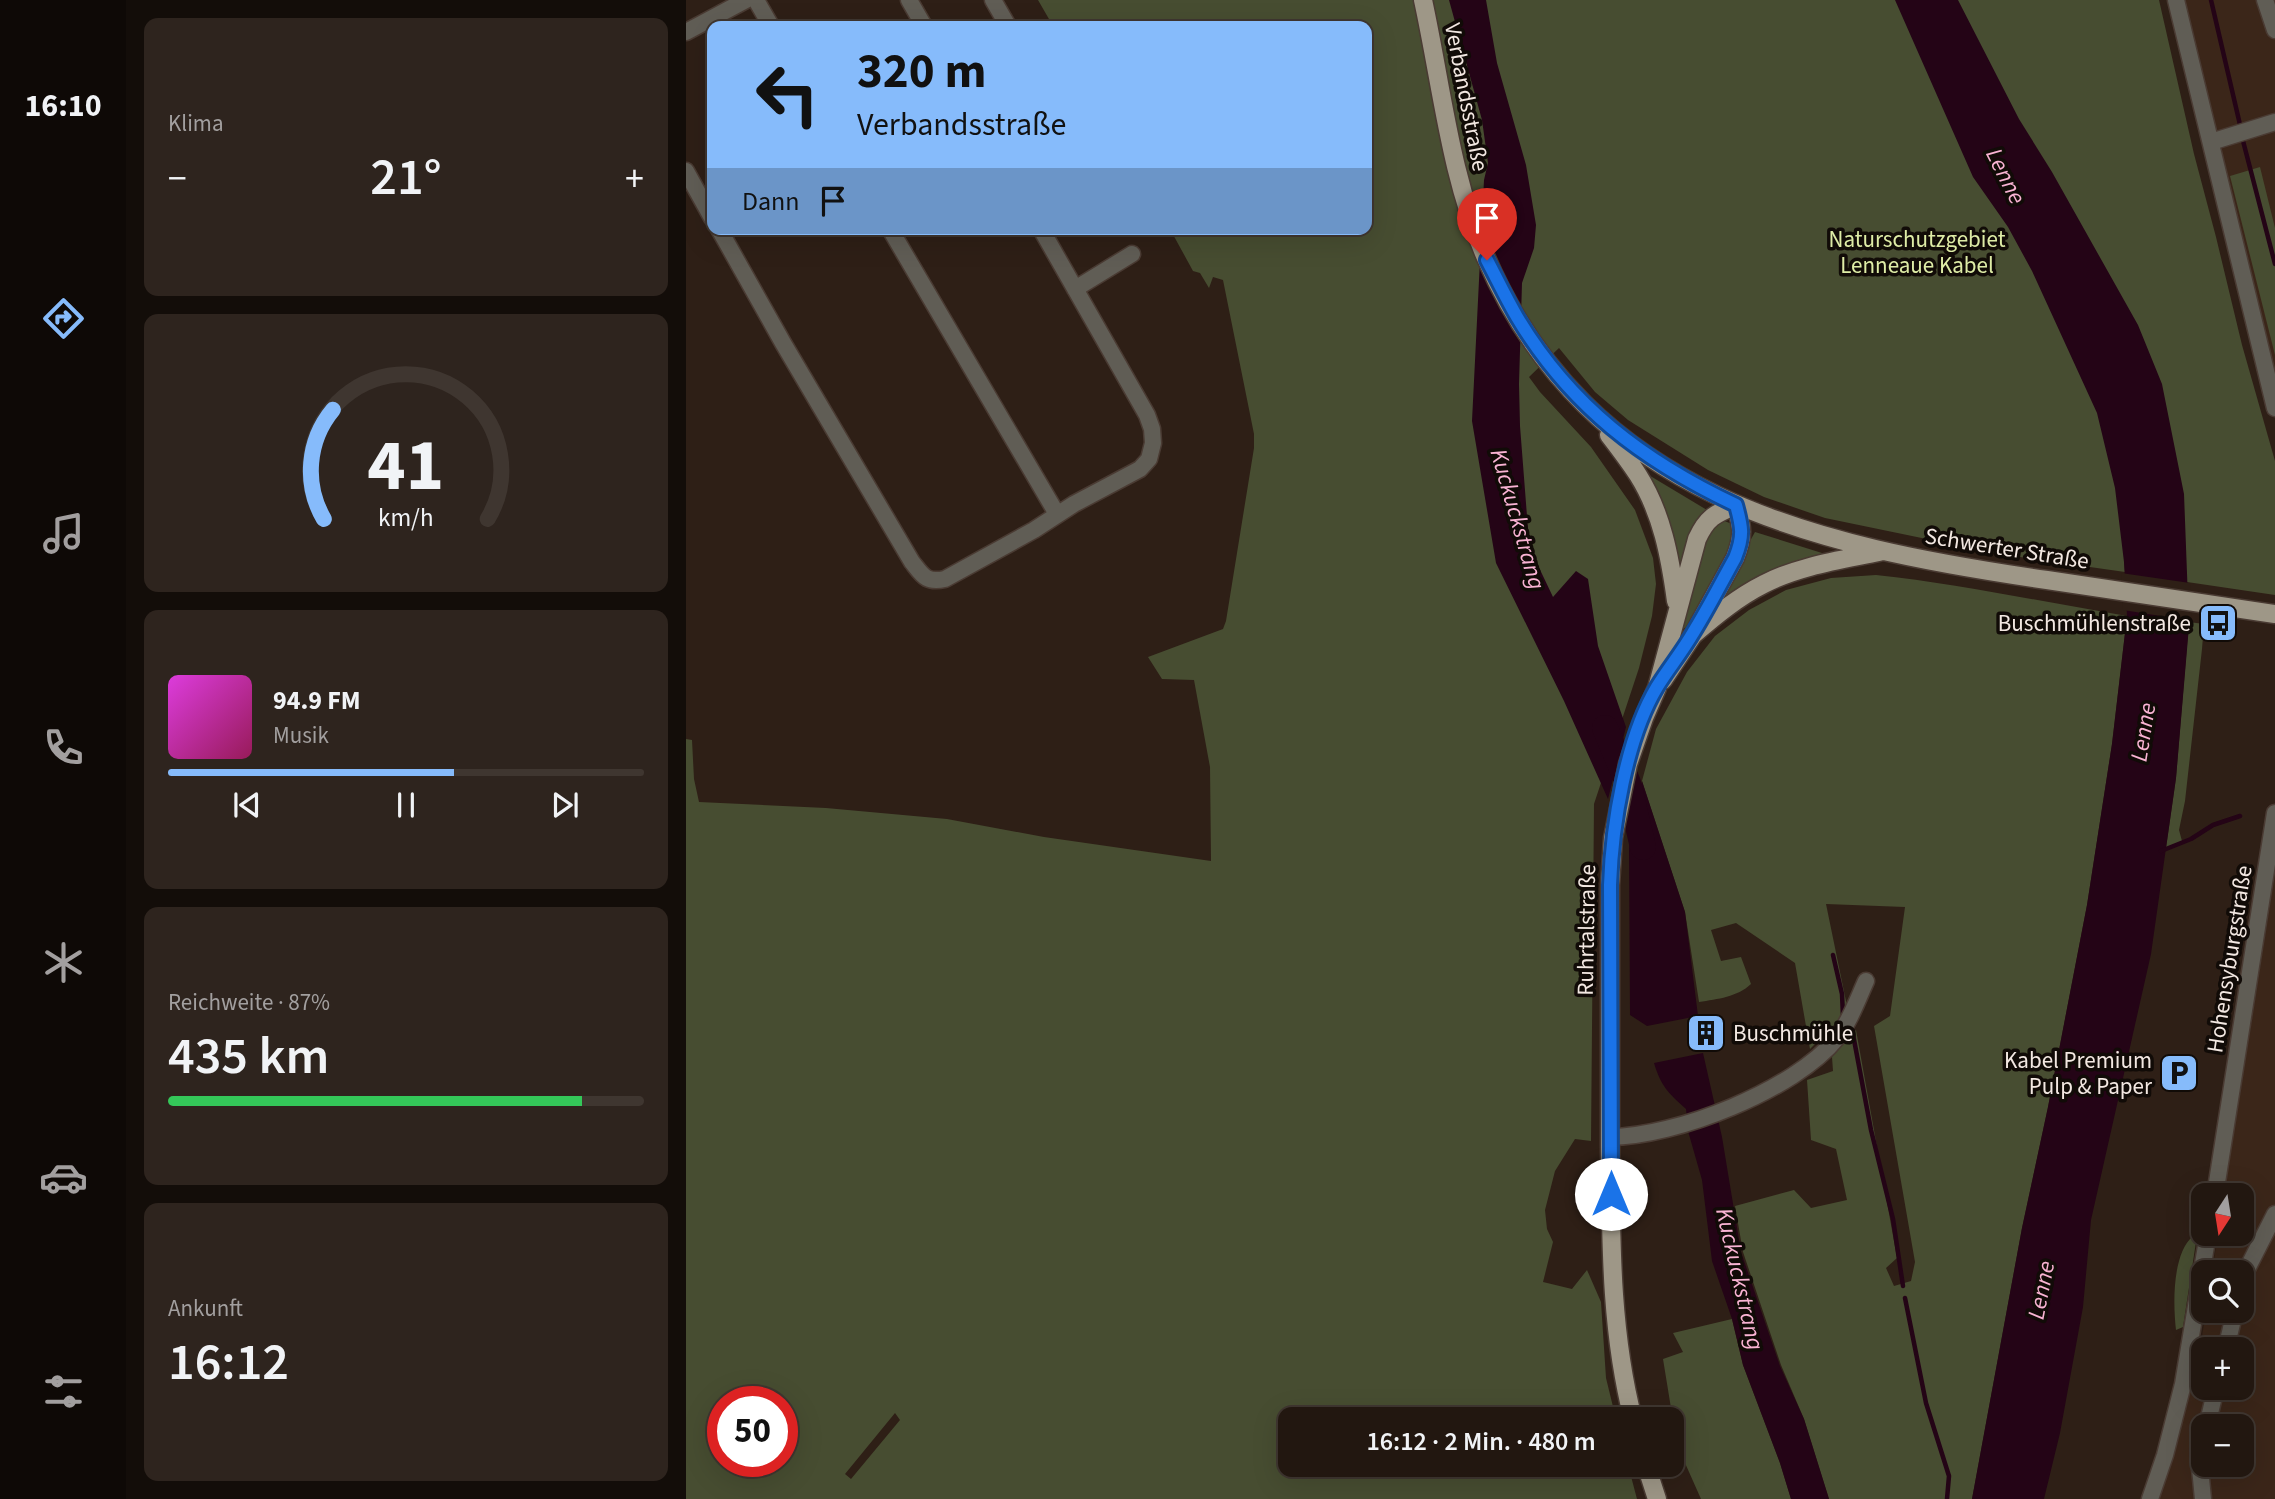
<!DOCTYPE html>
<html lang="de">
<head>
<meta charset="utf-8">
<style>
  body { margin:0; font-family:"Source Sans 3",sans-serif; background:#2e241e; color:#f1f3f6; height:100vh; display:flex; flex-direction:column; font-size:26px; white-space:nowrap }
  * { box-sizing:border-box; margin:0 }
  p { font-size:23px; color:#a29f9f }
  .icon { flex:none; width:38px; height:38px; fill:none; stroke:currentColor; stroke-width:2; stroke-linecap:round; stroke-linejoin:round }
  .map { position:relative; flex:1; overflow:hidden }
  .side { display:flex; flex-direction:column; gap:18px; padding:18px; background:#130d09; width:560px }
  .side>* { flex:none }
  .banner { position:absolute; left:21px; top:21px; width:665px; height:214px; border-radius:14px; box-shadow:0 7px 28px #0002,0 0 0 2px #3f3630; background:#86bbfb; color:#111; overflow:hidden }
  .needle { width:46px; rotate:192deg }
  .controls { position:absolute; left:1505px; top:1183px; display:grid; gap:14px }
  .controls a { display:grid; place-items:center; width:63px; height:63px; border-radius:14px; background:#221710; box-shadow:0 7px 28px #0002,0 0 0 2px #3f3630; font-size:35px }
  .speed { position:absolute; left:21px; top:1386px; display:flex; gap:14px; font-size:35px; font-weight:700; text-align:center }
  .speed>* { display:grid; place-content:center; width:91px; height:91px; border-radius:50%; background:#221710; box-shadow:0 7px 28px #0002,0 0 0 2px #3f3630; line-height:1 }
  .speed .limit { border:10px solid #d22; background:#fff; color:#111 }
  .pin { position:absolute; display:grid; place-items:center; width:60px; height:60px; color:#fff; margin:-72px -30px; border-radius:50% 50% 50% 0; rotate:-45deg; box-shadow:0 0 7px #0007 }
  .pin .icon { rotate:45deg }
  .me { position:absolute; width:77px; margin:-38px; rotate:0deg; stroke-linejoin:round; filter:drop-shadow(0 0 5px #0008) }
  .turn { display:flex; align-items:center; gap:24px; height:147px; padding:0 35px; font-size:32px }
  .turn .icon { width:91px; height:91px; stroke-width:2.5 }
  .turn b { display:block; font-size:49px; line-height:60px }
  .then { display:flex; align-items:center; height:66px; padding:0 35px; background:#0003; gap:14px; font-size:26px }
  .big { font-size:52px; font-weight:600; line-height:1.1 }
  .side .widget { flex:1; display:flex; flex-direction:column; justify-content:center; gap:10px; min-width:0; padding:0 24px; border-radius:14px; background:#2e241e }
  .side .dial { align-items:center; gap:0 }
  .dial svg { height:182px; overflow:visible; fill:none; stroke:#3f3630; stroke-width:7; stroke-linecap:round; text-anchor:middle }
  .dial text { fill:#f1f3f6; stroke:none }
  .song { display:flex; align-items:center; gap:21px }
  .cover { width:84px; height:84px; border-radius:10px; background:linear-gradient(135deg,hsl(300 70% 55%),hsl(330 70% 35%)) }
  .played { height:7px; border-radius:4px; background:linear-gradient(90deg,#86bbfb 60%,#3f3630 60%) }
  .keys { display:flex; justify-content:space-around; direction:ltr }
  .heat { display:flex; justify-content:space-between; align-items:center; font-size:38px; direction:ltr }
  .charge { height:10px; border-radius:5px; background:linear-gradient(90deg,#34c759 87%,#3f3630 0) }
  .trip { position:absolute; left:592px; top:1407px; width:406px; height:70px; border-radius:14px; background:#221710; box-shadow:0 7px 28px #0002,0 0 0 2px #3f3630; font-weight:600; line-height:70px; text-align:center }
  main { display:flex; flex:1; min-height:0 }
  .tab-bar { display:flex; flex-direction:column; width:126px; justify-content:space-around; align-items:center; background:#0e0906; color:#a29f9f }
  .tab-bar .icon { width:49px; height:49px }
  .tab-bar .active { color:#86bbfb }
  .tab-bar b { font-size:32px; color:#f1f3f6 }
  .map>svg:first-child { display:block }
  .built { fill:#3b2619; fill-rule:evenodd }
  .green { fill:#474d31; fill-rule:evenodd }
  .water { fill:#240416 }
  .pier { fill:#2e1f16 }
  .lines { fill:none; stroke-linecap:round; stroke-linejoin:round }
  .stream { stroke:#240416; stroke-width:4.5 }
  .river { stroke:#240416; stroke-width:26 }
  .minor-casing { stroke:#4a3b33; stroke-width:19 }
  .major-casing { stroke:#4a3b33; stroke-width:21 }
  .minor { stroke:#605d55; stroke-width:16 }
  .major { stroke:#9e9787; stroke-width:18 }
  .route-casing { stroke:#114b97; stroke-width:18 }
  .route { stroke:#1a73e8; stroke-width:12 }
  .labels { text-anchor:middle; stroke-width:7; stroke-linejoin:round; paint-order:stroke }
  .street-label { font-size:23px; fill:#f3e8e2; stroke:#110b07 }
  .park-label { font-size:23px; fill:#deeca6; stroke:#110b07 }
  .poi-label { font-size:23px; fill:#f3e8e2; stroke:#110b07; text-anchor:end }
  .water-label { font-size:24px; font-style:italic; fill:#f9b3d3; stroke:#110b07 }
</style>
</head>
<body>
<main>
<nav class="tab-bar">
<b>16:10</b>
<svg class="icon active" aria-label="directions" viewBox="0 0 24 24"><path d="M12 3l9 9-9 9-9-9zM9 14v-3h6M13 9l2 2-2 2"/></svg>
<svg class="icon" aria-label="music" viewBox="0 0 24 24"><path d="M9 18V5l10-2v13"/><circle cx="6" cy="18" r="3"/><circle cx="16" cy="16" r="3"/></svg>
<svg class="icon" aria-label="phone" viewBox="0 0 24 24"><path d="M5 4h4l2 5-3 2q2 4 5 5l2-3 5 2v4C11 20 4 13 5 4z"/></svg>
<svg class="icon" aria-label="climate" viewBox="0 0 24 24"><path d="M12 3v18M4 7l16 10M4 17L20 7"/></svg>
<svg class="icon" aria-label="car" viewBox="0 0 24 24"><path d="M5 17H2v-5l4-1 3-4h7l3 4 3 1v5h-3M9 17h6M6 11h13"/><circle cx="7" cy="17" r="2"/><circle cx="17" cy="17" r="2"/></svg>
<svg class="icon" aria-label="filters" viewBox="0 0 24 24"><path d="M4 7h16M4 17h16"/><circle cx="9" cy="7" r="2"/><circle cx="15" cy="17" r="2"/></svg>
</nav>
<section class="side">
<div class="widget"><p>Klima</p>
<div class="heat"><a>−</a><b class="big">21°</b><a>+</a></div>
</div>
<div class="widget dial"><svg viewBox="0 0 100 80">
<path d="M14 69A42 42 0 1 1 86 69"/>
<path d="M14 69A42 42 0 0 1 18 21" stroke="#86bbfb"/>
<text x="50" y="56" font-size="32" font-weight="700">41</text>
<text x="50" y="72" font-size="11">km/h</text>
</svg></div>
<div class="widget">
<div class="song"><i class="cover"></i><div><b>94.9 FM</b><p>Musik</p></div></div>
<div class="played"></div>
<div class="keys"><svg class="icon" aria-label="previous" viewBox="0 0 24 24"><path d="M18 5L8 12l10 7zM5 5v14"/></svg><svg class="icon" aria-label="pause" viewBox="0 0 24 24"><path d="M8 5v14M16 5v14"/></svg><svg class="icon" aria-label="next" viewBox="0 0 24 24"><path d="M6 5l10 7-10 7zM19 5v14"/></svg></div>
</div>
<div class="widget"><p>Reichweite · 87%</p><b class="big">435 km</b><div class="charge"></div></div>
<div class="widget"><p>Ankunft</p><b class="big">16:12</b></div>
</section>
<div class="map">
<svg width="1589" height="1499" viewBox="0 0 1589 1499">
  <rect width="100%" height="100%" fill="#2e1f16"/>
  <path class="built" d="M1490 0H1589V408Z
    M1589 873V1499H1472L1513 1356 1520 1311H1556V1272H1526L1532 1234H1556V1195H1538ZM1517 1349H1556V1388H1517ZM1517 1426H1556V1465H1517Z"/>
  <path class="green" d="M352 0H1473L1508 154 1530 237 1556 345 1589 461V595L1501 582 1499 570 1438 561 1439 572 1313 554 1139 518 1078 497 1022 470 942 420 909 392 873 348 843 377 854 392 905 447 949 510 967 558 970 584 966 616 953 668 908 804 905 1141 889 1139 869 1171 859 1210 861 1229 867 1242 857 1282 886 1289 901 1270 915 1302 920 1378 930 1419H604V1465H942L951 1499H0V739L6 740 8 779 13 802 140 808 261 819 358 837 525 861 524 767 508 680 476 679 462 657 537 629 540 621 568 448V434L537 280 527 277 523 288 514 273 507 271 484 229H681V26H367ZM37 1402H96V1461H37ZM209 1413 214 1420 165 1479 159 1474Z
    M1574 167 1589 228V355L1544 176Z
    M961 474 1021 510 996 567H992Z
    M1036 520 1046 524 1049 541 1002 626 997 629 1007 573 1023 530Z
    M1069 532 1136 553 1138 555 1037 603 1032 598Z
    M1190 575C1274 584 1357 602 1441 616L1426 744 1401 905 1362 1107 1336 1228 1286 1499H1143L1118 1419 1095 1365 1057 1252 1049 1206 1108 1190 1125 1208 1161 1200 1150 1149 1125 1140 1121 1080 1147 1071 1146 1057 1170 1030 1211 1258 1200 1268 1208 1286 1225 1281 1229 1262 1188 1026 1204 1016 1219 907 1140 904 1162 1011 1124 1049 1109 963 1050 923 1025 930 1035 961 1055 957 1065 984C1051 997 1032 999 1013 1002L999 912 956 781 970 729 1001 672 1029 636 1063 610 1100 590 1145 578Z
    M1503 622 1518 624 1516 649 1499 801 1493 830 1496 841 1480 848 1490 778Z
    M1507 1236 1510 1242 1497 1327 1490 1330C1487 1304 1486 1254 1507 1236Z
    M1046 1319 1057 1365 1094 1463 1105 1499H1015L991 1445 977 1359 997 1352 987 1333Z"/>
  <path class="water" d="M763 0H800L811 63 840 165 850 225 848 248 836 283 833 384 834 426 842 529 847 555 867 597 890 571 902 579 912 646 940 727 922 799 878 701 810 563 786 421 798 180 802 163 796 120Z
    M1209 0H1272L1333 119 1366 172 1452 325 1476 384 1498 494 1503 626 1490 778 1480 848 1465 954 1405 1220 1397 1307 1374 1433 1358 1499H1286L1336 1228 1362 1107 1401 905 1426 744 1441 616 1438 562 1429 488 1411 413 1346 271 1322 227 1287 177Z
    M956 781 999 912 1012 1016 961 1026 944 1015 943 849 947 817Z
    M1017 1053 1036 1137 1055 1252 1094 1366 1118 1419 1143 1499H1105L1094 1463 1057 1365 1046 1319 1026 1261 1016 1180 1002 1131 1000 1109C982 1093 975 1086 968 1063Z"/>
  <path class="pier" d="M1435 573 1504 583 1506 621 1437 610Z"/>
  <g class="lines">
    <path class="stream" d="M1525 0 1555 129
      M1556 137 1589 264
      M1475 851 1505 839 1527 825 1554 816
      M1147 955 1156 994 1157 1016
      M1166 1029 1185 1130 1207 1219 1217 1286
      M1219 1298 1240 1403 1263 1476 1261 1499"/>
    <path class="river" d="M919 728 942 783 957 847"/>
    <defs>
      <path id="minor" d="M70 0 85 26
        M223 0 238 26
        M307 0 322 26
        M1490 0 1589 408
        M1579 0 1589 30
        M0 32 60 0
        M1525 142 1589 122
        M0 171 26 218
        M33 229 97 343 226 562C237 576 240 583 259 579L348 530 388 504 454 469 463 459 467 443 466 429 461 415 355 229
        M204 229 371 514
        M389 289 446 254
        M924 1137C989 1137 1109 1090 1151 1038 1164 1021 1171 1001 1180 981
        M1529 1195 1589 813
        M1556 1284 1559 1273 1589 1214
        M1540 1349 1549 1311
        M1521 1426 1530 1388
        M1464 1499 1479 1455 1497 1384 1522 1234
        M1517 1499 1513 1458 1517 1441"/>
      <path id="major" d="M737 0C756 87 764 176 800 258 904 497 1127 546 1361 580 1437 592 1513 603 1589 614
        M923 435C933 448 943 461 952 475 976 513 984 557 990 601
        M1007 635C1029 616 1052 597 1078 584 1113 566 1155 560 1193 552
        M977 680 1007 635 1049 558C1058 536 1056 527 1050 505
        M947 1419C924 1330 925 1237 924 1145 924 1058 924 971 924 885L927 838 942 764 958 718 971 688 1011 539C1021 517 1029 514 1050 505
        M960 1465 971 1499"/>
    </defs>
    <use href="#minor" class="minor-casing"/>
    <use href="#major" class="major-casing"/>
    <use href="#minor" class="minor"/>
    <use href="#major" class="major"/>
  </g>
  <g class="lines">
    <defs>
      <path id="route" d="M801 260C811 279 820 298 831 317 884 406 957 461 1050 505 1056 527 1058 536 1049 558 1035 583 1022 609 1007 633 996 652 982 669 971 687 940 739 926 825 924 885L925 1194"/>
    </defs>
    <use href="#route" class="route-casing"/>
    <use href="#route" class="route"/>
  </g>
  <defs>
    <symbol id="bus-square" viewBox="-11 -11 22 22"><rect x="-9" y="-9" width="18" height="18" rx="4" fill="#86bbfb" stroke="#110b07"/><path d="M-5-6H5V4H4V6H2V4H-2V6H-4V4H-5ZM-3.5-4V0h7V-4ZM-3.5 1.2v1.5H-2V1.2ZM2 1.2v1.5H3.5V1.2Z" fill="#111"/></symbol>
    <symbol id="building-square" viewBox="-11 -11 22 22"><rect x="-9" y="-9" width="18" height="18" rx="4" fill="#86bbfb" stroke="#110b07"/><path d="M-4-6H4V6H1V3H-1V6H-4ZM-2.5-4.3h1.7v1.8h-1.7ZM.8-4.3h1.7v1.8H.8ZM-2.5-1h1.7V.8h-1.7ZM.8-1h1.7V.8H.8Z" fill="#111"/></symbol>
    <symbol id="parking-square" viewBox="-11 -11 22 22"><rect x="-9" y="-9" width="18" height="18" rx="4" fill="#86bbfb" stroke="#110b07"/><path d="M-3.5-5.5H1a3.5 3.5 0 0 1 0 7H-1V5.5H-3.5ZM-1-3.4V-.6H.8a1.4 1.4 0 0 0 0-2.8Z" fill="#111"/></symbol>
  </defs>
  <g fill-rule="evenodd">
    <use href="#bus-square" x="1510" y="601" width="44" height="44"/>
    <use href="#building-square" x="998" y="1011" width="44" height="44"/>
    <use href="#parking-square" x="1471" y="1051" width="44" height="44"/>
  </g>
  <g class="labels">
    <g class="street-label">
      <text transform="translate(781 97) rotate(79)" y="8">Verbandsstraße</text>
      <text transform="translate(1321 548) rotate(9)" y="8">Schwerter Straße</text>
      <text transform="translate(900 930) rotate(-89)" y="8">Ruhrtalstraße</text>
      <text transform="translate(1543 959) rotate(-81)" y="8">Hohensyburgstraße</text>
    </g>
    <g class="park-label">
      <text x="1231" y="247">Naturschutzgebiet<tspan x="1231" dy="26">Lenneaue Kabel</tspan></text>
    </g>
    <g class="poi-label">
      <text x="1505" y="631">Buschmühlenstraße</text>
      <text x="1047" y="1041" text-anchor="start">Buschmühle</text>
      <text x="1466" y="1068">Kabel Premium<tspan x="1466" dy="26">Pulp &amp; Paper</tspan></text>
    </g>
    <g class="water-label">
      <text transform="translate(1320 176) rotate(63)" y="8">Lenne</text>
      <text transform="translate(832 519) rotate(74)" y="8">Kuckuckstrang</text>
      <text transform="translate(1457 732) rotate(-81)" y="8">Lenne</text>
      <text transform="translate(1054 1279) rotate(77)" y="8">Kuckuckstrang</text>
      <text transform="translate(1355 1290) rotate(-79)" y="8">Lenne</text>
    </g>
  </g>
</svg>
<div class="controls">
<a><svg class="needle" viewBox="-14 -14 28 28"><path d="M0-13l5 13h-10z" fill="#e53935"/><path d="M0 13l5-13h-10z" fill="#a29f9f"/></svg></a>
<a><svg class="icon" aria-label="search" viewBox="0 0 24 24"><circle cx="10" cy="10" r="6"/><path d="M15 15l6 6"/></svg></a>
<a>+</a>
<a>−</a>
</div>
<div class="speed"><div class="limit">50</div></div>
<div class="pin" style="left:801px;top:260px;background:#d93025"><svg class="icon" aria-label="arrive" viewBox="0 0 24 24"><path d="M6 21V4h12l-3 4 3 4H6"/></svg></div>
<svg class="me" style="left:925px;top:1194px" viewBox="-20 -20 40 40"><circle r="19" fill="#fff"/><path d="M0-13L10 11 0 6-10 11z" fill="#1a73e8"/></svg>
<div class="trip">16:12 · 2 Min. · 480 m</div>
<div class="banner">
<div class="turn"><svg class="icon" aria-label="left" viewBox="0 0 24 24"><path d="M17 20v-9H6M10 6l-5 5 5 5"/></svg><div><b>320 m</b>Verbandsstraße</div></div>
<div class="then">Dann<svg class="icon" aria-label="arrive" viewBox="0 0 24 24"><path d="M6 21V4h12l-3 4 3 4H6"/></svg></div>
</div>
</div>
</main>
</body>
</html>
